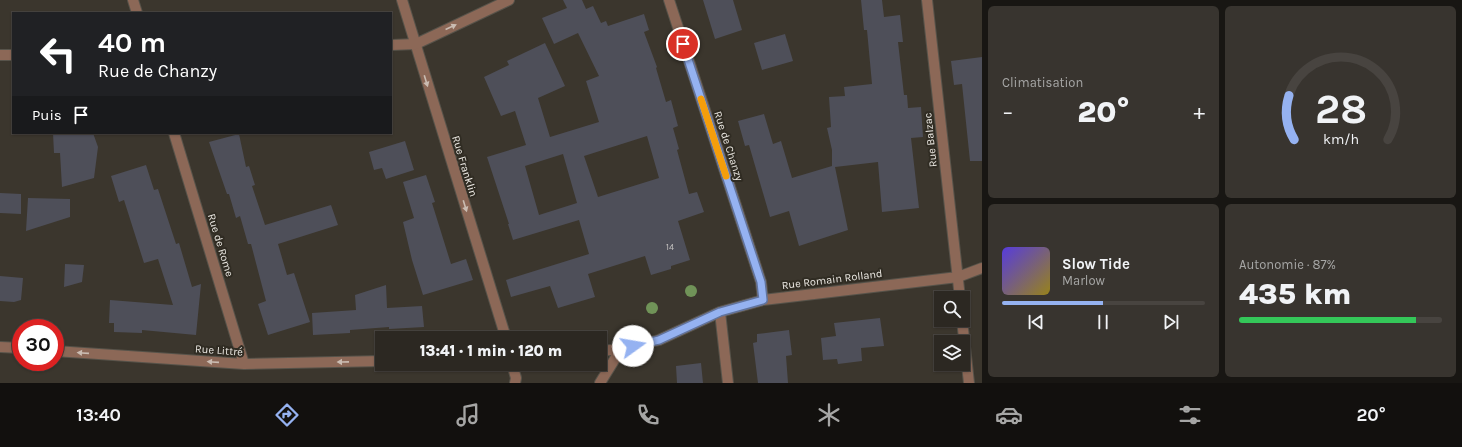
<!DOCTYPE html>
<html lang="fr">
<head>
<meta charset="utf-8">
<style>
  body { margin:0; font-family:Karla,sans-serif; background:#38342f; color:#f1f3f6; height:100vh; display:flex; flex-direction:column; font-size:15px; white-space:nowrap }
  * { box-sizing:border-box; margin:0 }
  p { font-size:13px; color:#a6a6a5 }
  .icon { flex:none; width:22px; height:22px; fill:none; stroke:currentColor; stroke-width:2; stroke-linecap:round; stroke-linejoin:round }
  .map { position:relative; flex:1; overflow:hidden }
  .panel { display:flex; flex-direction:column; gap:6px; padding:6px; background:#181613; width:480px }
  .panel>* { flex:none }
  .guide { position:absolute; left:12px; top:12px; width:380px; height:122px; border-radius:0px; box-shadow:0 1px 3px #0004,0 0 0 1px #484440; background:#202124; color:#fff; overflow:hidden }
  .controls { position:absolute; left:934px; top:291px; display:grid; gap:8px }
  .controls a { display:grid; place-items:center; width:36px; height:36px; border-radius:0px; background:#2c2822; box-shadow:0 1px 3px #0004,0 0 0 1px #484440; font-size:20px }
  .speed { position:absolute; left:12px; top:319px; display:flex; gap:8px; font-size:20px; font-weight:700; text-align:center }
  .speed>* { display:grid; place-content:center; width:52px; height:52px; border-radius:50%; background:#2c2822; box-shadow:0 1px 3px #0004,0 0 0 1px #484440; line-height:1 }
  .speed .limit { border:6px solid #d22; background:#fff; color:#111 }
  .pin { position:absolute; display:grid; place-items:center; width:34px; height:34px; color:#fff; margin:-17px; border:2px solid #fff; border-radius:50%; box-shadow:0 1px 4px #0007 }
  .me { position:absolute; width:44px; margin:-22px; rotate:77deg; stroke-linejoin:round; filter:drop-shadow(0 0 3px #0008) }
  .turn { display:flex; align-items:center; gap:14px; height:84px; padding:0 20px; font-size:18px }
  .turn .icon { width:52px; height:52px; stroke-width:2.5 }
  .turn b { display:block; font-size:28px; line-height:34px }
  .then { display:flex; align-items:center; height:38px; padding:0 20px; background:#0003; gap:8px; font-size:15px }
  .big { font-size:30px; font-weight:800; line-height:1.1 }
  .panel .card { flex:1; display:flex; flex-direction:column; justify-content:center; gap:6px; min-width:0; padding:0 14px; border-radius:6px; background:#38342f }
  .panel .dial { align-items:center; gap:0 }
  .dial svg { height:104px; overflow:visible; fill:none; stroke:#484440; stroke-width:7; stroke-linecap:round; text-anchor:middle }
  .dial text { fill:#f1f3f6; stroke:none }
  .song { display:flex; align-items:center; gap:12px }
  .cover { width:48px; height:48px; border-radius:6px; background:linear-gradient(135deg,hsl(250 70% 55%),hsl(50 70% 35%)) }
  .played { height:4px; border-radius:2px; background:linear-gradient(90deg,#95b2f1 50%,#484440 50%) }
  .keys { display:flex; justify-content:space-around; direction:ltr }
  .heat { display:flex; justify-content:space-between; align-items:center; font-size:22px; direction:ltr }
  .charge { height:6px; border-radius:3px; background:linear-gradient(90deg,#34c759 87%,#484440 0) }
  .panel .tiles { flex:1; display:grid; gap:6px; grid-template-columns:repeat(2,1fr) }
  .trip { position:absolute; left:375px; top:331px; width:232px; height:40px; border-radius:0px; background:#2c2822; box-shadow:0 1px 3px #0004,0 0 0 1px #484440; font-weight:800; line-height:40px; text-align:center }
  .tab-bar { display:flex; height:64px; justify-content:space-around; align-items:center; background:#12100e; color:#a6a6a5 }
  .tab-bar .icon { width:28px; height:28px }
  .tab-bar .current { color:#95b2f1 }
  .tab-bar b { font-size:18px; color:#f1f3f6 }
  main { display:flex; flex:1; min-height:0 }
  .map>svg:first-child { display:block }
  .building { fill:#4e4f59; fill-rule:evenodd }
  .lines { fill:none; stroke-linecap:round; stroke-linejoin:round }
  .minor-casing { stroke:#57534a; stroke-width:12 }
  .tertiary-casing { stroke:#57534a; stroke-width:12 }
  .minor { stroke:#8c6857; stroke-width:10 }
  .tertiary { stroke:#8c6857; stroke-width:10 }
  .tree { fill:#709358 }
  .oneway { fill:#cabcb2 }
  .route-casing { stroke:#61749d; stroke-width:10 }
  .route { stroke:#95b2f1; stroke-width:7 }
  .slow { stroke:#f59e0b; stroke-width:7 }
  .labels { text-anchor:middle; stroke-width:4; stroke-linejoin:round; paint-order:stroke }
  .number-label { font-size:9px; fill:#c4c2c0 }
  .street-label { font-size:11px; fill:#ece9e3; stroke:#302c23 }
</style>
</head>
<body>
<main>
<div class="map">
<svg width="982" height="383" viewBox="0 0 982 383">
  <rect width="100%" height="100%" fill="#3b362d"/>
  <path class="building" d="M563 0H582L586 9 593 6 601 23 606 21 608 26 644 14 649 30 644 32 657 67 656 68 666 102 671 100 678 126 673 128 679 149 677 150 689 194 697 192 704 212 678 221 690 260 671 266V269L651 275 645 256 588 274 595 297 558 308 550 286 511 297 506 280 589 254 579 220 513 240 508 224H509L487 157 526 145 515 111 501 116 484 77 509 65 507 61 545 43 565 86 538 98 550 137 599 122 586 81 599 76 578 33 554 44 542 18 567 8ZM647 136 659 178 598 197 584 156ZM563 154 577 203 539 215 525 166Z
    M703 0H733L742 30 715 39Z
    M861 0H882L884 17 900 15 903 42H898L904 95H907L908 108 921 107 923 137 911 138 919 208 882 212 878 162 835 167 848 230 799 246 789 211 770 217 749 145 745 146 738 121 764 114 773 144 781 141 792 178 832 166V150L827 128 831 127 829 97 845 96 844 87 872 84 867 30H864Z
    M785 34 793 61 762 70 754 43Z
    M982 57V161H970L962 84 954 85 951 61Z
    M53 133H93L98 147 94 178 62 187 60 153H54Z
    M239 134 246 167 249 166 255 185 252 186 265 225 331 205 338 225 278 244 287 275 294 273 310 322 268 335 258 304 266 301 251 244H248L240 216 236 218 229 194H227L209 142Z
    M405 141 414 170 386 179 382 168 374 170 369 152Z
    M146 165 154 190 158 189 176 244 179 243 192 287 201 284 196 335 142 330V333L114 332V323H109L110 300 173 305 158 259 144 263 124 200 119 202 111 176Z
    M426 175 435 202 432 203 451 264 466 259 473 280 423 295 412 260 403 222 414 218 403 182Z
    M0 193 21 194V214L0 213Z
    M28 198 70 199V217L26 231Z
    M65 264 84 265 82 282 64 287Z
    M0 276 23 278 21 300 14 302 0 301Z
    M386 285 387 308 422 306 424 327 389 329V327L350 330V333L313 335 312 313 356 310 355 295Z
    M880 318 884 346 861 348 862 361 838 364 837 359 823 360 821 338 836 336 834 323Z
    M789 330 792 355 786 356 788 383H758L753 343 757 342V334Z
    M701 363 703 383H677L676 366Z"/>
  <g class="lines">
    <defs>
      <path id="minor" d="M133 0 137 13
        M402 0 506 338
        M669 0 761 282 763 300
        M927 0 960 298
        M174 133 244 364
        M720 312 728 383
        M962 320 969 383
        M0 347 21 348
        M55 351 244 364 382 361
        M600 351 621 349 659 340 720 312 763 300 958 277 982 268
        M512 364 516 378 515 383
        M600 383 621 349"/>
      <path id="tertiary" d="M391 45 416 44 509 0
        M0 55H13"/>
    </defs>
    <use href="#minor" class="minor-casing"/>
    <use href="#tertiary" class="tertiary-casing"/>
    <use href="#minor" class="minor"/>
    <use href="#tertiary" class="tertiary"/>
  </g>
  <g class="tree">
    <circle cx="691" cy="291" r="6"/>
    <circle cx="652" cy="308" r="6"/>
  </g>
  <defs><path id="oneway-solid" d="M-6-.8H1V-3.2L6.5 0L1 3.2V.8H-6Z"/></defs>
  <g class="oneway">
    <use href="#oneway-solid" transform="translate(451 27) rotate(-25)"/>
    <use href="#oneway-solid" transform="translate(426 81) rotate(73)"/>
    <use href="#oneway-solid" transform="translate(465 206) rotate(73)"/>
    <use href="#oneway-solid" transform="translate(83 353) rotate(-176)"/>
    <use href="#oneway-solid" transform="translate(213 362) rotate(-176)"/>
    <use href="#oneway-solid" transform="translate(343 362) rotate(179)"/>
  </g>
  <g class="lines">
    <defs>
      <path id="route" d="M633 346 659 340 720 312 763 300 761 282 683 44"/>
    </defs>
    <use href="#route" class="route-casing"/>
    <use href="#route" class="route"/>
    <path class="slow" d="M701 99 726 176"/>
  </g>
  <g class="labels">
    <g class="number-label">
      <text x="670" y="250">14</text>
    </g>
    <g class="street-label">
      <text transform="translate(930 140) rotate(-96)" y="4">Rue Balzac</text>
      <text transform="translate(729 146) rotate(72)" y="4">Rue de Chanzy</text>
      <text transform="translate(465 166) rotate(73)" y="4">Rue Franklin</text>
      <text transform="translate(221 245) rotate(73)" y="4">Rue de Rome</text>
      <text transform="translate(832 279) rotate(-7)" y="4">Rue Romain Rolland</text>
      <text transform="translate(219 350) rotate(4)" y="4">Rue Littré</text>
    </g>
  </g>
</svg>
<div class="controls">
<a><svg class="icon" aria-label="search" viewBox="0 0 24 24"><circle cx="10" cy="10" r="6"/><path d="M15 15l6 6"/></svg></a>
<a><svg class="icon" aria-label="layers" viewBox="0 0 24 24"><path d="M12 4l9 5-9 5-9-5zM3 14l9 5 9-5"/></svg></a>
</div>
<div class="speed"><div class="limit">30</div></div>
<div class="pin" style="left:683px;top:44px;background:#d93025"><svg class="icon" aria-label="arrive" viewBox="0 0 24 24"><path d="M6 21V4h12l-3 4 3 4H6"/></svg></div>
<svg class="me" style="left:633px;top:346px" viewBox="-20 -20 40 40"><circle r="19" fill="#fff"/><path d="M0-13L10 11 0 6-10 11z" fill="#95b2f1"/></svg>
<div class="trip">13:41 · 1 min · 120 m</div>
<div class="guide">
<div class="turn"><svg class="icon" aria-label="left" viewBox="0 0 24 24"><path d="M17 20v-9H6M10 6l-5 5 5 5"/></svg><div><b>40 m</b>Rue de Chanzy</div></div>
<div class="then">Puis<svg class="icon" aria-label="arrive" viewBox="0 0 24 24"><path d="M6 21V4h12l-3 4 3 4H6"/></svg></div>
</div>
</div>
<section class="panel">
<div class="tiles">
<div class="card"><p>Climatisation</p>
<div class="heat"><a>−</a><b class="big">20°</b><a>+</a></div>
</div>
<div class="card dial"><svg viewBox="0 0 100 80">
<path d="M14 69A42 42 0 1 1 86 69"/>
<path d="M14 69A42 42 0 0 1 10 35" stroke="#95b2f1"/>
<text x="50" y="56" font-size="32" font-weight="700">28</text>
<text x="50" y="72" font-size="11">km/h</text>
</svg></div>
<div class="card">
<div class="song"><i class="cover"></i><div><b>Slow Tide</b><p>Marlow</p></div></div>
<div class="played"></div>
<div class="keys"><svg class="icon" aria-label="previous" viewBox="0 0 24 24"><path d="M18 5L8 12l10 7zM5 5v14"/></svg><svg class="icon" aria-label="pause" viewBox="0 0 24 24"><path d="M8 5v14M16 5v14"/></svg><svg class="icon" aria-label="next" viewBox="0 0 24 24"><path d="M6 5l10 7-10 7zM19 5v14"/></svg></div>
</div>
<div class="card"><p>Autonomie · 87%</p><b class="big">435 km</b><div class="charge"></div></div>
</div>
</section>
</main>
<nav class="tab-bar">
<b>13:40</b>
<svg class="icon current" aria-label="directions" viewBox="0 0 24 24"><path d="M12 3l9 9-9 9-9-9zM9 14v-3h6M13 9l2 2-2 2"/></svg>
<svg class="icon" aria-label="music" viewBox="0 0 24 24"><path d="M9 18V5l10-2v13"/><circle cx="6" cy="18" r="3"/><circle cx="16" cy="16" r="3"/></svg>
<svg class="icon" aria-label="phone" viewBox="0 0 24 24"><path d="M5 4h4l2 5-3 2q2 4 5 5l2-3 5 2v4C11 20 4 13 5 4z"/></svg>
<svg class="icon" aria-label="climate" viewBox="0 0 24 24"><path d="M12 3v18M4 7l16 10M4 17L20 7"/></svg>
<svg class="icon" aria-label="car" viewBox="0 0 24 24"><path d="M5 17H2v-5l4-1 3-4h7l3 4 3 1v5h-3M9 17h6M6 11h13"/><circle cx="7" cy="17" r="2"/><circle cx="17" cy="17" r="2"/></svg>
<svg class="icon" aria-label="filters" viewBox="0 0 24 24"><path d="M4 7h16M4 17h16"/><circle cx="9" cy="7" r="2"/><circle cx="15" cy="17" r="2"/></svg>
<b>20°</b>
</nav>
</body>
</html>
